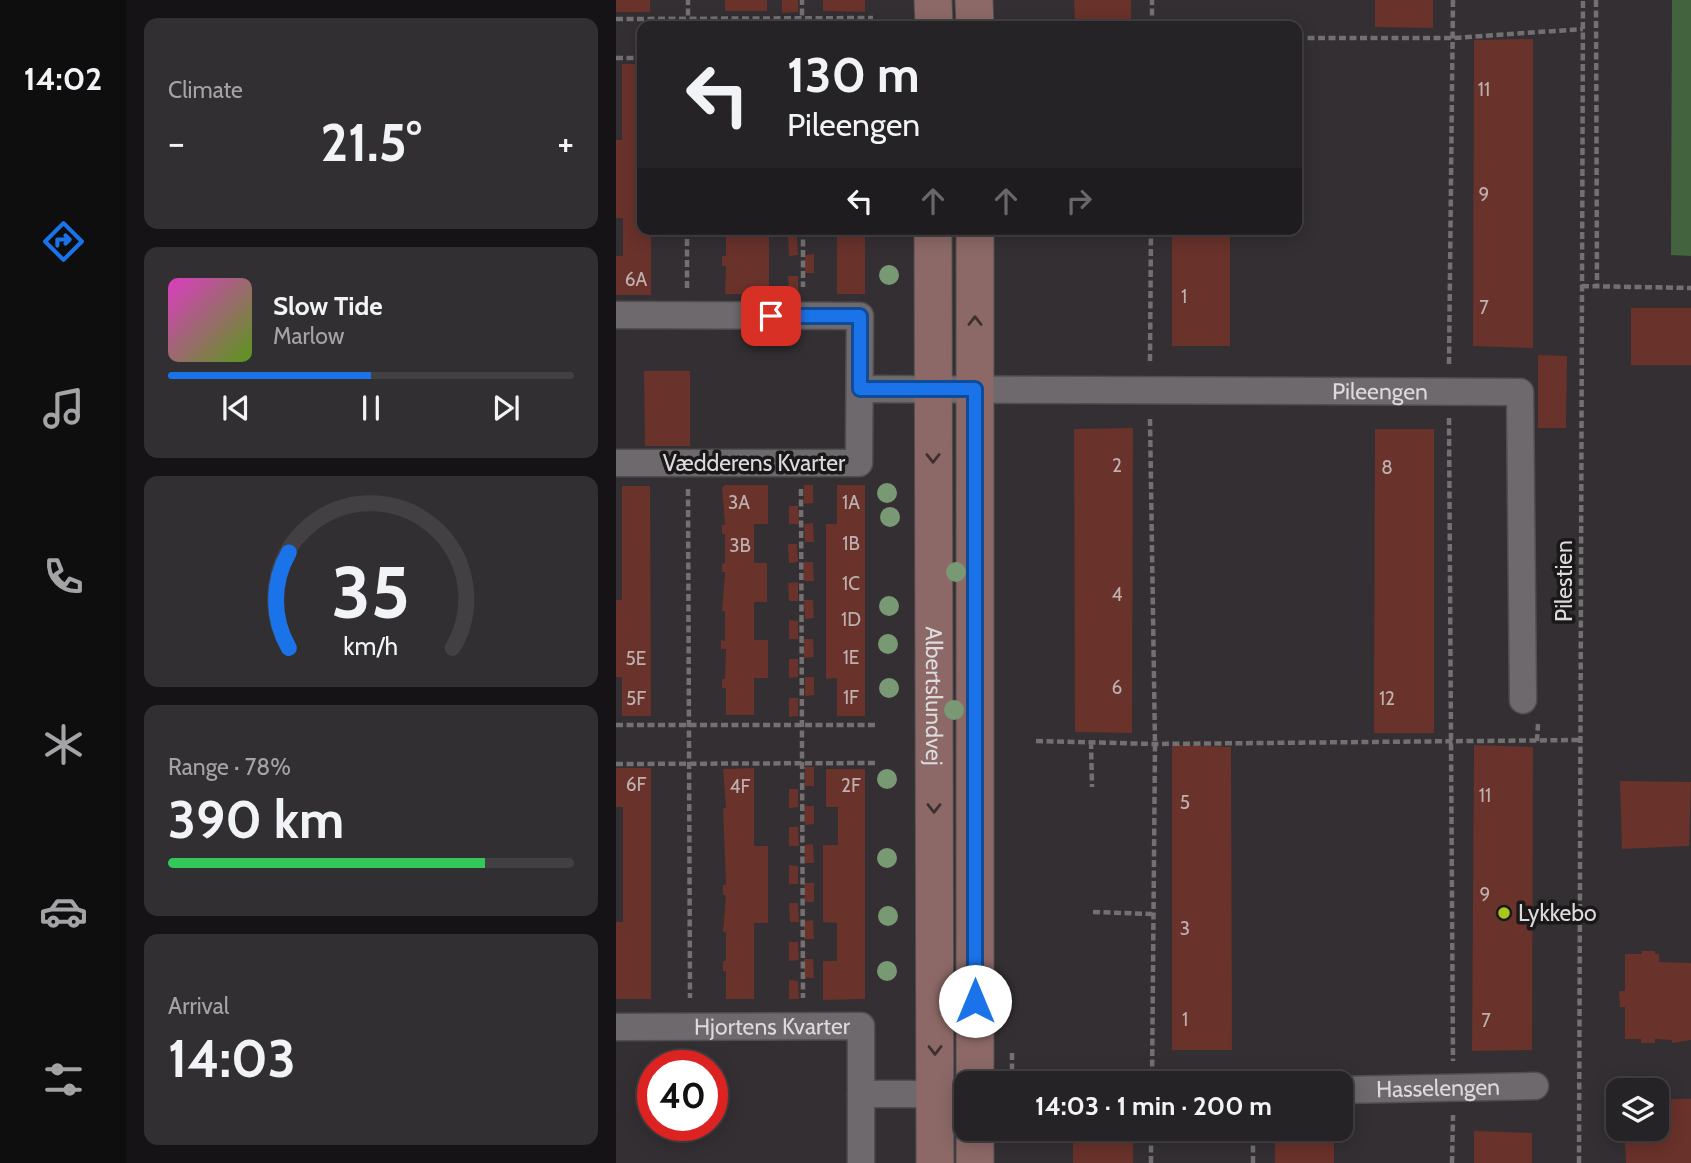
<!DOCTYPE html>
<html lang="en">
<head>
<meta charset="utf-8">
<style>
  body { margin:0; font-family:Cabin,sans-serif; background:#322f32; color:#f1f3f6; height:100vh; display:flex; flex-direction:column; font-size:26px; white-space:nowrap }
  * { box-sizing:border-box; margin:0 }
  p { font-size:23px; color:#a4a4a7 }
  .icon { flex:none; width:38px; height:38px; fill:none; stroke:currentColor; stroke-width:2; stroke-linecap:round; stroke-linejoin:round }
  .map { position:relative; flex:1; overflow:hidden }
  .sheet { display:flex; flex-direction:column; gap:18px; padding:18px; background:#151315; width:490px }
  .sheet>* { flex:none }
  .banner { position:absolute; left:21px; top:21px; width:665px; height:214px; border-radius:14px; box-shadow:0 4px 18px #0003,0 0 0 2px #424043; background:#262326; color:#f1f3f6; overflow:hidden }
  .controls { position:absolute; left:990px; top:1078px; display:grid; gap:14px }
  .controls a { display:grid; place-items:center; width:63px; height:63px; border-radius:14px; background:#262326; box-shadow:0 4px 18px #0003,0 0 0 2px #424043; font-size:35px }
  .speed { position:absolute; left:21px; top:1050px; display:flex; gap:14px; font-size:35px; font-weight:700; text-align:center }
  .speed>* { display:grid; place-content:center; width:91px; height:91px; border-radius:50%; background:#262326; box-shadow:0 4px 18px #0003,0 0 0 2px #424043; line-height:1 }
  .speed .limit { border:10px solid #d22; background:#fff; color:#111 }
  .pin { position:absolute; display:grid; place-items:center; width:60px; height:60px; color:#fff; margin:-30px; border-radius:14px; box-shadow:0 4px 10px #0006 }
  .me { position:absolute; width:77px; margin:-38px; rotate:0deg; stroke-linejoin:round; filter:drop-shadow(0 0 5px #0008) }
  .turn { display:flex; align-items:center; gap:24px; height:147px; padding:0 35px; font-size:32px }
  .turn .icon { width:91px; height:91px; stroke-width:2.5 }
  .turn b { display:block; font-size:49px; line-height:60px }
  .lanes { display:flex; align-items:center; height:66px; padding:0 35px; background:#0003; justify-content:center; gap:35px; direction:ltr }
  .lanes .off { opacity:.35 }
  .big { font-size:52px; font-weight:800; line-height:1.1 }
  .sheet .widget { flex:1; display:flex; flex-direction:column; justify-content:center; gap:10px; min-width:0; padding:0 24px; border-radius:14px; background:#322f32 }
  .sheet .dial { align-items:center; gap:0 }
  .dial svg { height:182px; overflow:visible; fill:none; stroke:#424043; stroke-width:7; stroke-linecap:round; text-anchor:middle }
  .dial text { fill:#f1f3f6; stroke:none }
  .song { display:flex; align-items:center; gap:21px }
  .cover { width:84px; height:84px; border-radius:10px; background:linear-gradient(135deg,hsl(310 70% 55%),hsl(90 70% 35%)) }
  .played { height:7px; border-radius:4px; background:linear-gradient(90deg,#1a73e8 50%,#424043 50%) }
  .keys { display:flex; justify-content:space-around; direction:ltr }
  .heat { display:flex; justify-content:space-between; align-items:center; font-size:38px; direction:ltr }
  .charge { height:10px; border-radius:5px; background:linear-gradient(90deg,#34c759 78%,#424043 0) }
  .trip { position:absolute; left:338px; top:1071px; width:399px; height:70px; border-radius:14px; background:#262326; box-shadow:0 4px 18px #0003,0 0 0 2px #424043; font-weight:800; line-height:70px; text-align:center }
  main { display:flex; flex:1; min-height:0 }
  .dock { display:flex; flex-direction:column; width:126px; justify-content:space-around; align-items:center; background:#0f0e0f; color:#a4a4a7 }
  .dock .icon { width:49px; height:49px }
  .dock .selected { color:#1a73e8 }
  .dock b { font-size:32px; color:#f1f3f6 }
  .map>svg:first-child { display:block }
  .green { fill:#42633e }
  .building { fill:#69322b }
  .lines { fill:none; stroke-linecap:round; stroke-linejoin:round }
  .street-casing { stroke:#514e50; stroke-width:29 }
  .secondary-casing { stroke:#514e50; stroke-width:39 }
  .path { stroke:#737072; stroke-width:4.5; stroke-dasharray:7 3.5; stroke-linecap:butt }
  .street { stroke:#6e696d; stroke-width:26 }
  .secondary { stroke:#8c6966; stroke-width:37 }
  .tree { fill:#799975 }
  .oneway { stroke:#3c3030 }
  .route-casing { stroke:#114b97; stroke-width:18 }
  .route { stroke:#1a73e8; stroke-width:12 }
  .poi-dot { fill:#a9c71b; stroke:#1a1819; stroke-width:2.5 }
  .labels { text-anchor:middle; stroke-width:7; stroke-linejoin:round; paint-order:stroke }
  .number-label { font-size:19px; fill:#bfb0b0 }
  .street-label { font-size:23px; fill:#dcdadc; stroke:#1a1819 }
  .poi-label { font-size:23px; fill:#dcdadc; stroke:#1a1819; text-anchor:start }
</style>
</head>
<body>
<main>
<nav class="dock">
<b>14:02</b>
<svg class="icon selected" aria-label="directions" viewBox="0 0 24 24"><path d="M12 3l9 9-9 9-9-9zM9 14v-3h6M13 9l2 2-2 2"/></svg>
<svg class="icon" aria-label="music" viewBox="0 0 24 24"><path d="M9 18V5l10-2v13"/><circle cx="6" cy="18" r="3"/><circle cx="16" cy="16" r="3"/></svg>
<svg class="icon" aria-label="phone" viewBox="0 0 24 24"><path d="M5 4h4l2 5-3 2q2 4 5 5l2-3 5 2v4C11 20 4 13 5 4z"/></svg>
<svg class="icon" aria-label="climate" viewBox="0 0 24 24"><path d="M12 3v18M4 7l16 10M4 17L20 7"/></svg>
<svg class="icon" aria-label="car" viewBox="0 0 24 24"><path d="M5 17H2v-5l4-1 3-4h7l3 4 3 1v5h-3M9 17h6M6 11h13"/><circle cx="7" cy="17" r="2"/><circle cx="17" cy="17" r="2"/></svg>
<svg class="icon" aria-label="filters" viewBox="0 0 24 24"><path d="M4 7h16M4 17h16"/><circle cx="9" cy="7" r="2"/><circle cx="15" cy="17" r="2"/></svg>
</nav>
<section class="sheet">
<div class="widget"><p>Climate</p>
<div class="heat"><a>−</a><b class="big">21.5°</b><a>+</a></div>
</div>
<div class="widget">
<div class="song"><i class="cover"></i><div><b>Slow Tide</b><p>Marlow</p></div></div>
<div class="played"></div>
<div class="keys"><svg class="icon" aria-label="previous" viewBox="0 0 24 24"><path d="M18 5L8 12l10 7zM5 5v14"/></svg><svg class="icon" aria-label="pause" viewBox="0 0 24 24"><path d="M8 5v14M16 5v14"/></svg><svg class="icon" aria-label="next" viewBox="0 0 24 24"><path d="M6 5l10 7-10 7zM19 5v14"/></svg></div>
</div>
<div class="widget dial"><svg viewBox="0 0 100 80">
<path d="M14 69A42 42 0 1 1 86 69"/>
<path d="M14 69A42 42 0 0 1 14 27" stroke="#1a73e8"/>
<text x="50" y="56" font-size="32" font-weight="700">35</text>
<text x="50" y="72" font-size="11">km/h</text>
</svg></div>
<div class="widget"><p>Range · 78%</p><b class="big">390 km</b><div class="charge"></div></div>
<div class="widget"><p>Arrival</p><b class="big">14:03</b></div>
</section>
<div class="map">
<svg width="1075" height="1163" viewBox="0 0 1075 1163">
  <rect width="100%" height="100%" fill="#332f32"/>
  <path class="green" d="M1056 0H1075V256L1055 255Z"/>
  <path class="building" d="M0 0H34V12H0Z
    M109 0H151V11H109Z
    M166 0H182V12L166 13Z
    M207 0H249V12L207 11Z
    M458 0H515V26H459Z
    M759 0H817V28L759 27Z
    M917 39V348L857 346 858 40Z
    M6 64H26V229H35V295H0V256H7V218H0V140H6Z
    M110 229H153V294H109L110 266H106V256H110Z
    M188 229H197V235L188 236Z
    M221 229H249V294H221Z
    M556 229H614V346H556Z
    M172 237H181L182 255 173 256Z
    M198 254V273H189V255Z
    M172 276H182V294L173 295Z
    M1015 308H1075V365H1015Z
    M922 355 951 356 950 428H922Z
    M28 371H74V446H29Z
    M517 428 516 733 459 732 458 429Z
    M759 429H818V733H758Z
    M109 485H152V524H138V563H151V602H138V640H152V678H138V715H110V688H106V679H109L110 649H105V640L109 641V611H106L109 572H106V564L109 563V534H106V525H109L106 488Z
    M188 485H197V503L188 504Z
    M221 485H249V716H221V678L210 679V524H221Z
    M6 486H34L35 716H6V677H0V600H6Z
    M173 506H182L183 524H173Z
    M197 523 198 542H189L188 524Z
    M172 544H181L182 562 173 563Z
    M188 562H197L198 581H188Z
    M182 582V601H173L172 583Z
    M188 600H197L198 618 189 619Z
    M173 620 182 621V639H173Z
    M188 639H197L198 657 188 658Z
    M173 659H182V677L173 678Z
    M189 677H198V695L189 696Z
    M173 698H182V716L173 717Z
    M556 745 615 747 616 1050H556Z
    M858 745 917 747 916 1050 856 1051Z
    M189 767H198V786H189Z
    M0 768H35V999H0V922H7V807H0Z
    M138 768V846H152V923H138V999H110V971H107V961H110V932H107L110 895H107V885H110L107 808H110L107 769Z
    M210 769H249V999L207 1000V961H221V923L207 922V845H222V807H210Z
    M1004 781 1075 782 1073 846 1006 849Z
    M173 789H182V807L173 808Z
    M188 806H198V824L189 825Z
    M173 827H182L183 846H173Z
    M197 844 198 863H189L188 845Z
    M173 865 182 866V884H173Z
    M188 883H198V902H189Z
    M173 903H182L183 922H174Z
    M197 920 198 939H188V921Z
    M173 942H182L183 960 173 961Z
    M1026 951H1039V954H1043V962L1075 963V1040L1056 1043V1040L1039 1039V1043H1025V1039H1009V1007H1004L1003 991H1009V954H1026Z
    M188 959H197L198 978H188Z
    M173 980 182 981 183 999H173Z
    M1026 1086 1039 1087V1090H1026Z
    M1041 1099H1075V1163H1010L1009 1143H1003V1129H1041Z
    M517 1131V1163H457V1132Z
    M858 1131 916 1133V1163H858Z
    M659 1132 718 1133V1163H659Z"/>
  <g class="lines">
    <defs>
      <g id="street">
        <path d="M0 315 244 316 243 463H0"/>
        <path id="s1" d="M244 389 904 392 907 700"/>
        <path id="s2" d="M0 1027 245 1026V1163"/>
        <path id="s3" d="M724 1090 919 1086"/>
        <path d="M245 1094H350"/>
      </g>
      <g id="secondary">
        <path d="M317 0 318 26"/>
        <path d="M358 0 359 26"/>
        <path id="s4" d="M317 229 319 1163"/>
        <path d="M359 229V1083"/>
        <path d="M359 1129V1163"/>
      </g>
    </defs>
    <use href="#street" class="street-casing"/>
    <use href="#secondary" class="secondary-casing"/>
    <path class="path" d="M980 0 981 286
      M0 19 257 18
      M72 26V0
      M186 26V0
      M536 26V0
      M681 38H837L967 29
      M0 58H26
      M187 229V287
      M966 286 1075 288
      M71 288V229
      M534 361 535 229
      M833 364 837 0
      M833 418 837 1061
      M534 419 539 744 536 1083
      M72 489 74 998
      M185 489 187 998
      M0 725H260
      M420 741 539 744 965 740
      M921 741 922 724
      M475 742 476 787
      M0 764 260 763
      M477 912 537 914
      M396 1053V1083
      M535 1163V1129
      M637 1163V1129
      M836 1163 837 1115
      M963 1163 967 0"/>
    <use href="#street" class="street"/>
    <use href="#secondary" class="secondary"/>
  </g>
  <g class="tree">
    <circle cx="273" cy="275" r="10"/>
    <circle cx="271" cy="493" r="10"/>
    <circle cx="274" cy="517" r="10"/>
    <circle cx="340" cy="572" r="10"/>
    <circle cx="273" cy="606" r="10"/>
    <circle cx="272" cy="644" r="10"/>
    <circle cx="273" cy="688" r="10"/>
    <circle cx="338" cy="710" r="10"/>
    <circle cx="271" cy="779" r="10"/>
    <circle cx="271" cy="858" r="10"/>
    <circle cx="272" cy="916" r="10"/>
    <circle cx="271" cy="971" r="10"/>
  </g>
  <defs><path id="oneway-chevron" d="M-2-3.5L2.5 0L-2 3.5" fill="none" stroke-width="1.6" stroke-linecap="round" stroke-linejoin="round" transform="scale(1.75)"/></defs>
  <g class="oneway">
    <use href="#oneway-chevron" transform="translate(359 321) rotate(-90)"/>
    <use href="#oneway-chevron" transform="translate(317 458) rotate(90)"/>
    <use href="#oneway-chevron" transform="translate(318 808) rotate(90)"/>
    <use href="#oneway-chevron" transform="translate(319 1050) rotate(90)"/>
  </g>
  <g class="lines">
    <defs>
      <path id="route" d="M155 316H244V389H359V1001"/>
    </defs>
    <use href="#route" class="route-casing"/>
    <use href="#route" class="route"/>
  </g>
  <circle class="poi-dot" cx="888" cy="913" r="7"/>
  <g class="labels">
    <g class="number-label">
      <text x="868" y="96">11</text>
      <text x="868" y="201">9</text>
      <text x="20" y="286">6A</text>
      <text x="568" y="303">1</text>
      <text x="868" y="314">7</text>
      <text x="501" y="472">2</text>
      <text x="771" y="474">8</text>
      <text x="123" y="509">3A</text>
      <text x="235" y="509">1A</text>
      <text x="235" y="550">1B</text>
      <text x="124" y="552">3B</text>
      <text x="235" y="590">1C</text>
      <text x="501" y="601">4</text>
      <text x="235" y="626">1D</text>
      <text x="235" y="664">1E</text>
      <text x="20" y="665">5E</text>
      <text x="501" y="694">6</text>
      <text x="235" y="704">1F</text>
      <text x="20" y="705">5F</text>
      <text x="771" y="705">12</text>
      <text x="20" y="791">6F</text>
      <text x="235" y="792">2F</text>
      <text x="124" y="793">4F</text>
      <text x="869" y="802">11</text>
      <text x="569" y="809">5</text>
      <text x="869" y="901">9</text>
      <text x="569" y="935">3</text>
      <text x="569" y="1026">1</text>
      <text x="870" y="1027">7</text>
    </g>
    <g class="street-label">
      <text dy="8" stroke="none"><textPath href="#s1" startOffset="520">Pileengen</textPath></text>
      <text x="138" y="471">Vædderens Kvarter</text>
      <text transform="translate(948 581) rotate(-90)" y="8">Pilestien</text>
      <text dy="8" stroke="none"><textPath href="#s4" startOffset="467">Albertslundvej</textPath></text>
      <text dy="8" stroke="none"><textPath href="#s2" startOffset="156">Hjortens Kvarter</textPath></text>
      <text dy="8" stroke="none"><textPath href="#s3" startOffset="98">Hasselengen</textPath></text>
    </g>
    <g class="poi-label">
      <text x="902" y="921">Lykkebo</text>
    </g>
  </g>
</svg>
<div class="controls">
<a><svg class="icon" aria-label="layers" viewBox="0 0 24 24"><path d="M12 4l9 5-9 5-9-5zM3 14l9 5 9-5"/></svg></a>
</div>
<div class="speed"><div class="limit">40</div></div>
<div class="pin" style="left:155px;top:316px;background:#d93025"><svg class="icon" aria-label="arrive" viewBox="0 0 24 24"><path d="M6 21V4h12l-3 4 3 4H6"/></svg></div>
<svg class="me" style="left:359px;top:1001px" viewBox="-20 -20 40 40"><circle r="19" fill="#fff"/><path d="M0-13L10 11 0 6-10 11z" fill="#1a73e8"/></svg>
<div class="trip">14:03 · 1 min · 200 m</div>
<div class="banner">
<div class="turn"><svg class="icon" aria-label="left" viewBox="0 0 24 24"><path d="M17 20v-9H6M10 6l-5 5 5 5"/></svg><div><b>130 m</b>Pileengen</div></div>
<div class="lanes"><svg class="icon" aria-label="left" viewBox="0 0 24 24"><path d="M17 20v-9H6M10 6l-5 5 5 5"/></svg><svg class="icon off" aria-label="ahead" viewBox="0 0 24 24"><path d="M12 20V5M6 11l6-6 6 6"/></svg><svg class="icon off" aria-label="ahead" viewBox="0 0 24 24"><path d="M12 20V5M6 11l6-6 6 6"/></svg><svg class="icon off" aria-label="right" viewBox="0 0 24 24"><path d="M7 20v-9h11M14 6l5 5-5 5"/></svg></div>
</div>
</div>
</main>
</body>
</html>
